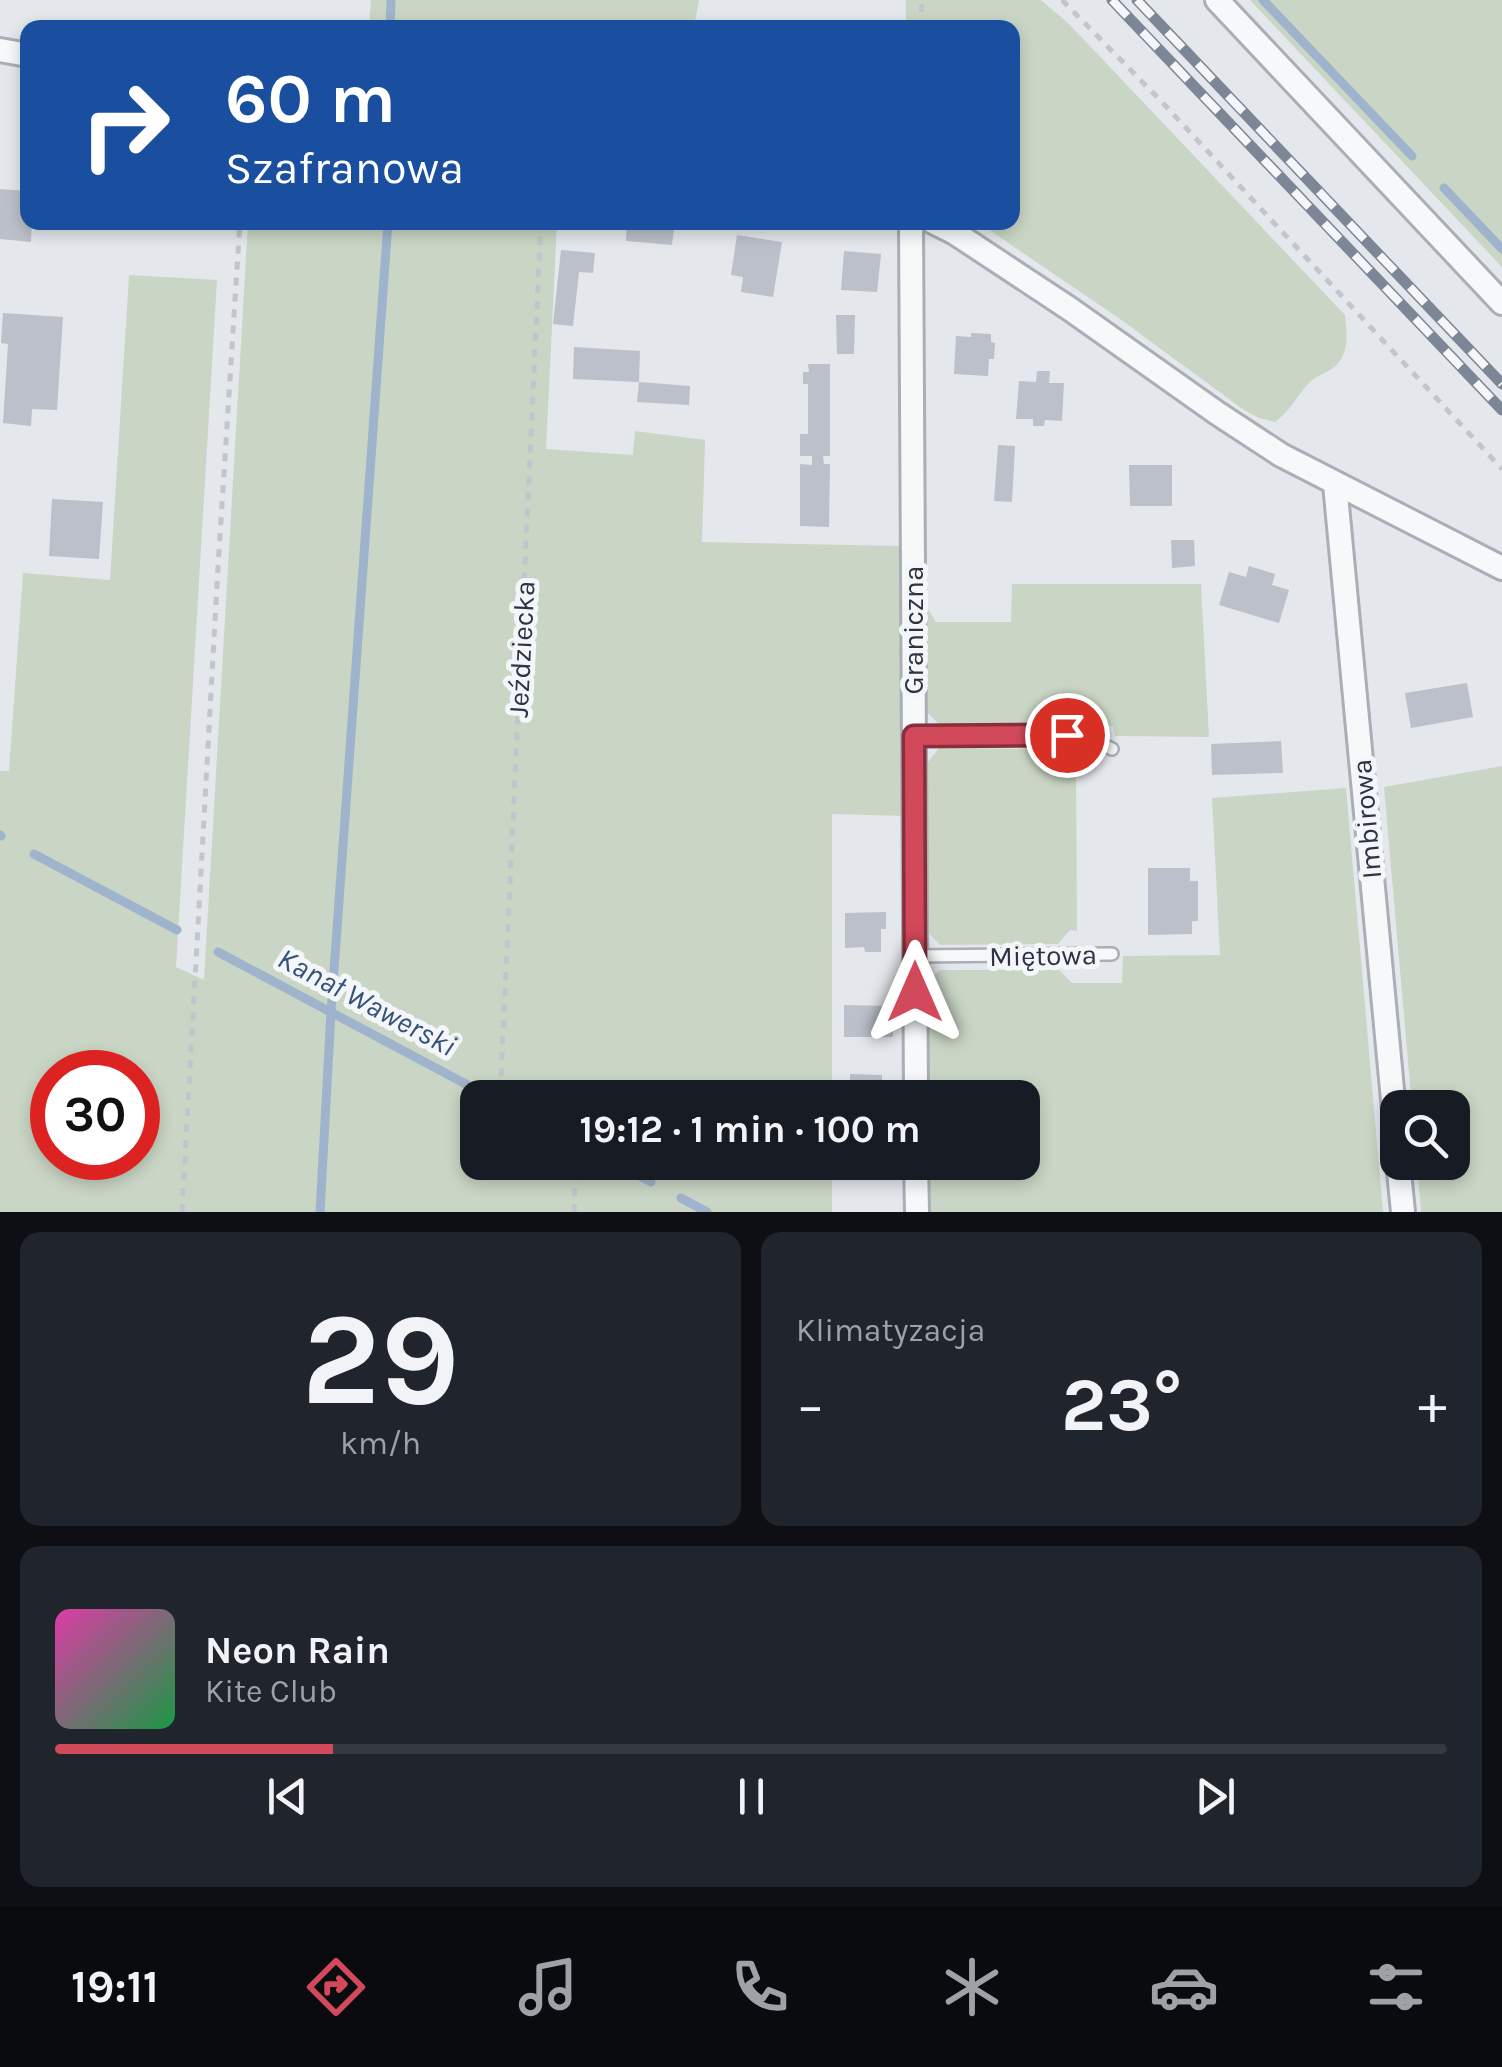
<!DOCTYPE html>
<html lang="pl">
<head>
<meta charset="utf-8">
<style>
  body { margin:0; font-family:Karla,sans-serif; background:#20242c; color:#f1f3f6; height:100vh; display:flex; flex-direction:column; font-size:38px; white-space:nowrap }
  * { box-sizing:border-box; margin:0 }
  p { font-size:32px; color:#9ea1a6 }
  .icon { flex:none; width:55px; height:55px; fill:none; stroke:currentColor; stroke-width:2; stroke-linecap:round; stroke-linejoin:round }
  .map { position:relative; height:1212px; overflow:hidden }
  .panel { display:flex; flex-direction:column; gap:20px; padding:20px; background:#0d0f14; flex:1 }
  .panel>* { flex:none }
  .hud { position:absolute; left:20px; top:20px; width:1000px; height:210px; border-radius:20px; box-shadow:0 5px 15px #0003; background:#1a4fa0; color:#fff; overflow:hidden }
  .controls { position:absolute; left:1380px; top:1090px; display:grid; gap:20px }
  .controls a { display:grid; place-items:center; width:90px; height:90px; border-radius:20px; background:#171b24; box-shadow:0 5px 15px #0003; font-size:50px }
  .speed { position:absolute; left:30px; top:1050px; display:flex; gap:20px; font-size:50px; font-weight:700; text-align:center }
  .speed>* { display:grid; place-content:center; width:130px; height:130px; border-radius:50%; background:#171b24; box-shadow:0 5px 15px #0003; line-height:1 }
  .speed .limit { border:15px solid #d22; background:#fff; color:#111 }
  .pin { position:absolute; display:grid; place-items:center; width:85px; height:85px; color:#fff; margin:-42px; border:5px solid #fff; border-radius:50%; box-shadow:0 2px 10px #0007 }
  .me { position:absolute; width:110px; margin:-55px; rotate:0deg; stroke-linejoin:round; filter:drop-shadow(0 0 8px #0008) }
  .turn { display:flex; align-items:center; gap:35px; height:210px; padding:0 40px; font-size:45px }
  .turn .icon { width:130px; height:130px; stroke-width:2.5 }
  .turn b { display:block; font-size:70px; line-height:85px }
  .big { font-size:75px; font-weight:700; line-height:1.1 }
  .panel .card { flex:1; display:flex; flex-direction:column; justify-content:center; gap:15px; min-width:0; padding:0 35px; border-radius:20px; background:#20242c }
  .panel .dial { align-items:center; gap:0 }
  .dial b { font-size:130px; line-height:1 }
  .song { display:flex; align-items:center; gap:30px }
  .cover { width:120px; height:120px; border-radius:15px; background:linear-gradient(135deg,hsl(320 70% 55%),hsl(140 70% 35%)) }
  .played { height:10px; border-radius:5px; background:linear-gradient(90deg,#d1495b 20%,#363941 20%) }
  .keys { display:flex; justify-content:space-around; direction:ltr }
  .heat { display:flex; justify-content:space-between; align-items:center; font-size:55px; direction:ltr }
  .panel .tiles { flex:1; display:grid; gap:20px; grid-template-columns:1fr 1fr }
  .card:last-child { grid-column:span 2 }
  .trip { position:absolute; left:460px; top:1080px; width:580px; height:100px; border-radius:20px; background:#171b24; box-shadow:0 5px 15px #0003; font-weight:700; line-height:100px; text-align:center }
  .menu { display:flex; height:160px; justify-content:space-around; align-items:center; background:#090b0e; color:#9ea1a6 }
  .menu .icon { width:70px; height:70px }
  .menu .selected { color:#d1495b }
  .menu b { font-size:45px; color:#f1f3f6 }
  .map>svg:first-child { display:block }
  .green { fill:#c9d6c5; fill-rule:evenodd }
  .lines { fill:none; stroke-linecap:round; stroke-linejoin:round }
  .stream { stroke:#9fb4cc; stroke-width:9 }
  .building { fill:#bbc0ca }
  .lane-casing { stroke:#a9aeb7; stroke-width:16 }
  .street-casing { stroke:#a9aeb7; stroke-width:28 }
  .path { stroke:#c2c5cb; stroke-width:5; stroke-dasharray:8 8; stroke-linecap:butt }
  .lane { stroke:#f7f8fa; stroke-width:11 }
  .street { stroke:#f7f8fa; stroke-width:22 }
  .rail-casing { stroke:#7d8696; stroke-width:11 }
  .rail { stroke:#f4f6f9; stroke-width:8; stroke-dasharray:22; stroke-linecap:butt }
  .route-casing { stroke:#882f3b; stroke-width:25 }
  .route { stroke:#d1495b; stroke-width:18 }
  .labels { text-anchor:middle; stroke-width:10; stroke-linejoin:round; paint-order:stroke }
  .street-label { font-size:28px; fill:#2b3445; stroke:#f4f6f9 }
  .water-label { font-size:30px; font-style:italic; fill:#34527a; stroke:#f4f6f9 }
</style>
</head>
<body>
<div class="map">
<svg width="1502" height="1212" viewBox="0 0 1502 1212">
  <rect width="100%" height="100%" fill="#e4e7ec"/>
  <path class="green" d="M371 0H699L694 27H369Z
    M906 0H1041L1069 24 1345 315C1347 333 1350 355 1333 368 1324 375 1317 374 1307 385 1295 399 1290 411 1275 422L1259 418 1244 410 1120 319 979 223 1012 222V28L906 27Z
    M1250 0H1502V267Z
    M248 223H557L546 449 633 455 635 431 705 440 702 542 901 546 907 816 832 814V1097L478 1098V1162L832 1163V1212H0V771H9L23 573 110 580 129 275 217 280 176 967 204 980ZM52 1072H138V1158H52Z
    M1012 584H1201L1209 737 1115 736 1113 726 940 725 926 711V606L936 622H1011Z
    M939 748 1049 749 1061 761H1076L1077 931 1070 930 1058 944 940 945 928 932V762Z
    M1502 766V1212H1421L1417 1163 1452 1162V1108L1412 1107 1384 787Z
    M1346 788 1383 1212H928V1163L1022 1162V1098L928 1097 927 981 940 970H1059L1072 983H1122L1123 956 1220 955 1212 798Z"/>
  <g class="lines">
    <path class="stream" d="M1263 0 1412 156
      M390 28 391 0
      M1444 188 1502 249
      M0 835 1 836
      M34 854 177 930
      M218 952 492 1098
      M615 1162 651 1182
      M681 1198 707 1212
      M320 1212 331 1012 388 222"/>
  </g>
  <path class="building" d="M0 189 28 191V222H32L31 242 0 239Z
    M627 222H675L672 245 626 241Z
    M737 235 782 242 773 297 741 292 743 277 731 275Z
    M561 250 595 253 593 273 579 272 573 326 553 324Z
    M844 251 881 254 877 292 841 290Z
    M3 313 63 317 57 410 32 409 31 426 3 423 8 344 1 343Z
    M836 315H855L854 354H837Z
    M971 333 991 334V342L995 343 994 359H989L988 376 954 374 956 336 971 337Z
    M574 347 640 351 639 382 690 386 689 405 637 402 639 382 573 379Z
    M808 364H830V456H823L824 464H830L829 527 800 526V464L812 465V456H800V434H808V384H803V372H809Z
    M1037 371H1050L1049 383H1064L1062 421 1045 420 1044 426H1033V419H1016L1019 381 1036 382Z
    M998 445 1015 446 1012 502 994 501Z
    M1129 465H1172V506H1130Z
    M52 499 103 502 99 559 49 556Z
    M1171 540H1194L1195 566 1172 568Z
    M1249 566 1275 574 1272 585 1289 590 1279 623 1219 605 1229 572 1246 577Z
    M1467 683 1473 717 1411 728 1405 693Z
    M1281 741 1283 773 1212 775 1211 744Z
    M1148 868H1190V881H1198V921H1192V934L1148 935Z
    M886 912V929H881V952H865L864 947 845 948V913Z
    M844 1005 893 1006V1037H844Z
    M850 1074 882 1075V1091H886V1098H846V1091H850Z"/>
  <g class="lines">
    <defs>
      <path id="lane" d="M914 737 1067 735 1088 738 1112 749
        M915 956 1112 954"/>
      <path id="street" d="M1217 0 1502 303
        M0 50 28 55
        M911 222 916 1098
        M933 222 955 233 1070 309 1217 413 1281 455 1502 568
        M1335 484 1398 1153
        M916 1162 917 1212
        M1398 1162 1403 1212"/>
    </defs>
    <use href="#lane" class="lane-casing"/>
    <use href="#street" class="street-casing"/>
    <path class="path" d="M1062 0 1162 102 1502 469
      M921 28 922 0
      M501 1076 541 222
      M182 1212 218 567 240 222
      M574 1212 576 1168"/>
    <use href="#lane" class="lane"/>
    <use href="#street" class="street"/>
    <defs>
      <path id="rail" d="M1112 0 1502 410
        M1137 0 1502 384"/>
    </defs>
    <use href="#rail" class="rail-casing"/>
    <use href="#rail" class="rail"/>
  </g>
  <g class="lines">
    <defs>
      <path id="route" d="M915 992 914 736 1067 735"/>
    </defs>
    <use href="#route" class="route-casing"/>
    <use href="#route" class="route"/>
  </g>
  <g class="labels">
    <g class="street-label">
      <text transform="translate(913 630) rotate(-90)" y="10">Graniczna</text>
      <text transform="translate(521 649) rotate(-87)" y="10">Jeździecka</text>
      <text transform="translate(1366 819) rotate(-95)" y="10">Imbirowa</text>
      <text transform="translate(1043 955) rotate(-1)" y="10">Miętowa</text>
    </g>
    <g class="water-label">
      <text transform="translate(367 1002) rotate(28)" y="10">Kanał Wawerski</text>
    </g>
  </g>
</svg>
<div class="controls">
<a><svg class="icon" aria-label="search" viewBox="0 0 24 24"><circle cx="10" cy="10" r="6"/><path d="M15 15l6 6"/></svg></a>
</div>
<div class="speed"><div class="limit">30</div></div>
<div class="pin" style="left:1067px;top:735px;background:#d93025"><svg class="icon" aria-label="arrive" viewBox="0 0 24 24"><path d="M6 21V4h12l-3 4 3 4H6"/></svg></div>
<svg class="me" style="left:915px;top:992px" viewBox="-20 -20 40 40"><path d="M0-17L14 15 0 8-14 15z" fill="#d1495b" stroke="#fff" stroke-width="4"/></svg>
<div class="trip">19:12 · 1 min · 100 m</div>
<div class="hud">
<div class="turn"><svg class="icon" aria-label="right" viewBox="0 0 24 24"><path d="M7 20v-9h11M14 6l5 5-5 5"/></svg><div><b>60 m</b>Szafranowa</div></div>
</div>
</div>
<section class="panel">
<div class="tiles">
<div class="card dial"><b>29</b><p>km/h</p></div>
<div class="card"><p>Klimatyzacja</p>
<div class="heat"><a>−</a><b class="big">23°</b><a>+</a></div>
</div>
<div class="card">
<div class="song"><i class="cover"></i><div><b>Neon Rain</b><p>Kite Club</p></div></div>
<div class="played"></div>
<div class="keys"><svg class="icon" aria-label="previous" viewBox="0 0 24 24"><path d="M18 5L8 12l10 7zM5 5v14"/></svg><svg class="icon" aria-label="pause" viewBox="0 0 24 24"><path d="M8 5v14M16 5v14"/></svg><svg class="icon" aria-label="next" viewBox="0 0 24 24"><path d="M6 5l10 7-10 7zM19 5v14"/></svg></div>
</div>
</div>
</section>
<nav class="menu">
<b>19:11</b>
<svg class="icon selected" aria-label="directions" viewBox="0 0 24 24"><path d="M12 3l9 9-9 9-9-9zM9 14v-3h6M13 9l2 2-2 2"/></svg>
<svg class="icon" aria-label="music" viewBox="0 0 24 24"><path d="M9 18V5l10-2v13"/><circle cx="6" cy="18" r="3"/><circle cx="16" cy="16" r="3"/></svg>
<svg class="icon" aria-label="phone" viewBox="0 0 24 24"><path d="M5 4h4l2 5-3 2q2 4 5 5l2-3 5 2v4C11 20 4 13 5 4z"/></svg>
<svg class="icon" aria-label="climate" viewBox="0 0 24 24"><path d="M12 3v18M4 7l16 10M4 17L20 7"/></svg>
<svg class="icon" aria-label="car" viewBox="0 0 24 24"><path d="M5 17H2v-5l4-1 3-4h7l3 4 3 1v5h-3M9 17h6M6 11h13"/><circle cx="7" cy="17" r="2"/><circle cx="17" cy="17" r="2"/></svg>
<svg class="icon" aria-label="filters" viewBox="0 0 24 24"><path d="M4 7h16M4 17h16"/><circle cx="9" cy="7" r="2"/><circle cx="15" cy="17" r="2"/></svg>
</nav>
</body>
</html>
